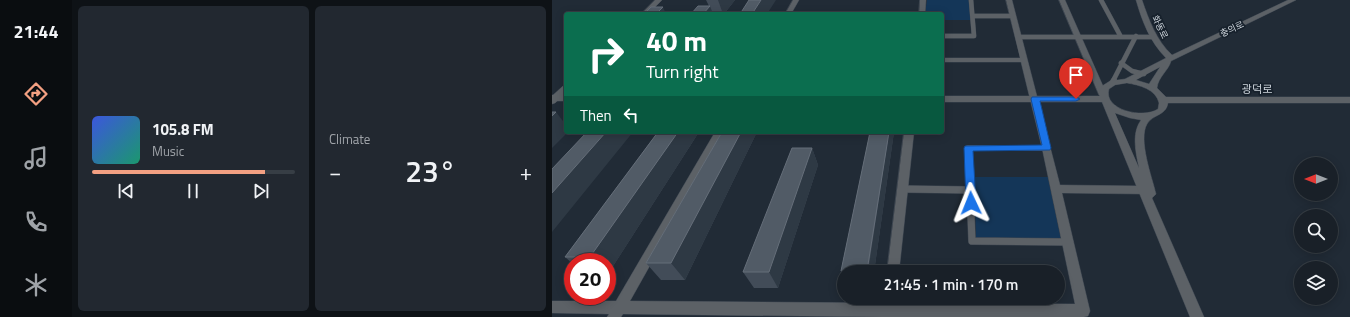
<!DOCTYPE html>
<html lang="en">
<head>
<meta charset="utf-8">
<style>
  body { margin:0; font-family:"Titillium Web","Noto Sans KR",sans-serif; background:#222830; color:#f1f3f6; height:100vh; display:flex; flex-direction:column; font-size:15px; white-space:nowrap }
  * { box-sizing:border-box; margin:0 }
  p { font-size:13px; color:#9fa3a8 }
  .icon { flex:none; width:22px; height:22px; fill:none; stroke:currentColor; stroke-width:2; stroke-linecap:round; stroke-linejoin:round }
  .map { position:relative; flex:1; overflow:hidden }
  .drawer { display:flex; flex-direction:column; gap:6px; padding:6px; background:#0e1216; width:480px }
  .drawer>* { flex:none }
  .banner { position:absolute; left:12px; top:12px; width:380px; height:122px; border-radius:4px; box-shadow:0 2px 10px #0003,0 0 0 1px #373e45; background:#0b6e4f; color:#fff; overflow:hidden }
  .needle { width:26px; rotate:270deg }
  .buttons { position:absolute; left:742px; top:157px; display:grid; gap:8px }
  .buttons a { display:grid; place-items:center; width:44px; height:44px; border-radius:50%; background:#192028; box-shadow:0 2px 10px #0003,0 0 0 1px #373e45; font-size:20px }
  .speed { position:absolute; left:12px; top:253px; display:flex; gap:8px; font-size:20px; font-weight:700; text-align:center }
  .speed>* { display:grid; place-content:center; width:52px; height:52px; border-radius:50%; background:#192028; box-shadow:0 2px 10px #0003,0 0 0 1px #373e45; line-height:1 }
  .speed .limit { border:6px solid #d22; background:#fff; color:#111 }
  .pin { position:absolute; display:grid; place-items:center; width:34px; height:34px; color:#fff; margin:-41px -17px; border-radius:50% 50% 50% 0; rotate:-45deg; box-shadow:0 0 4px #0007 }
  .pin .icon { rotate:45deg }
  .me { position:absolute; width:44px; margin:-22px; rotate:358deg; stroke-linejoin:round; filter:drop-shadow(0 0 3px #0008) }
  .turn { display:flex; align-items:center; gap:14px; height:84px; padding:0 16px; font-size:18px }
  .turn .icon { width:52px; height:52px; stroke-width:2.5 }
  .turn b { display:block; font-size:28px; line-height:34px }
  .then { display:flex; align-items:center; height:38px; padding:0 16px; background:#0003; gap:8px; font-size:15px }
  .big { font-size:30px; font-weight:600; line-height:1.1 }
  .drawer .tile { flex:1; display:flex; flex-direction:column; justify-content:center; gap:6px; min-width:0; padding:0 14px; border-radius:6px; background:#222830 }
  .song { display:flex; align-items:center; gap:12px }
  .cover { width:48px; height:48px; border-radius:6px; background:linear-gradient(135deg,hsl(230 70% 55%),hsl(160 70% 35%)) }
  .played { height:4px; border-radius:2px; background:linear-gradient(90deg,#f3a082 85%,#373e45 85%) }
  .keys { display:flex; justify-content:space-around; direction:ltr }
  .heat { display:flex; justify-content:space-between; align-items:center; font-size:22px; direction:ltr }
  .drawer .tiles { flex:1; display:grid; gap:6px; grid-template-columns:repeat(2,1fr) }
  .trip { position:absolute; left:285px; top:265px; width:228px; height:40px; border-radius:20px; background:#192028; box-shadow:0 2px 10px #0003,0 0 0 1px #373e45; font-weight:600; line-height:40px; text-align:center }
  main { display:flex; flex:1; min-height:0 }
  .tabs { display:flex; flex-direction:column; width:72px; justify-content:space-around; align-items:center; background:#0a0d10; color:#9fa3a8 }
  .tabs .icon { width:28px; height:28px }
  .tabs .current { color:#f3a082 }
  .tabs b { font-size:18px; color:#f1f3f6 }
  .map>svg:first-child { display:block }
  .green { fill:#143658 }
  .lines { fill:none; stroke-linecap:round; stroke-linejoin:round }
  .service-far2-casing { stroke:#3d4651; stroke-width:5 }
  .service-far1-casing { stroke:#3d4651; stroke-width:6 }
  .service-casing { stroke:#3d4651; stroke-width:8 }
  .minor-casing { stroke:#3d4651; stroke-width:1 }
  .tertiary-casing { stroke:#3d4651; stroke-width:1 }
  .service-far2 { stroke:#5c6166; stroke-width:4.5 }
  .service-far1 { stroke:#5c6166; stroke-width:5.5 }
  .service { stroke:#5c6166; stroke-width:7 }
  .minor { fill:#5c6166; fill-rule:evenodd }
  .tertiary { fill:#5c6166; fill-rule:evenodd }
  .wall { fill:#424c58 }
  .shaded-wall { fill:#2e3944 }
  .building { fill:#515b66; stroke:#656e79 }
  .route { fill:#1a73e8; stroke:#114b97 }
  .labels { text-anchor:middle; stroke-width:3.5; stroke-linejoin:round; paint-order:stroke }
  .far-street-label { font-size:9px; fill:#cfd6dd; stroke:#17212c }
  .street-label { font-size:11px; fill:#cfd6dd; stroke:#17212c }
</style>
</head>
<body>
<main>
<nav class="tabs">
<b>21:44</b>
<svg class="icon current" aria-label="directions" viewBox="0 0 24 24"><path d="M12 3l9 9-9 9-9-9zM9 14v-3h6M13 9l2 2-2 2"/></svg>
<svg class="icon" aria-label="music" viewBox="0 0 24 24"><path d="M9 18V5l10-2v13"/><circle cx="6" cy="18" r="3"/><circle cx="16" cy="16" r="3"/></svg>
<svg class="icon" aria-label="phone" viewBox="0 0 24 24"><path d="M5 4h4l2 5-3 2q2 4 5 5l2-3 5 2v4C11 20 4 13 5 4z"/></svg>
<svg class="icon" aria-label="climate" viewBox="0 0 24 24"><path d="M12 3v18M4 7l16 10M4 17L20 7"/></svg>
</nav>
<section class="drawer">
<div class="tiles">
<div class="tile">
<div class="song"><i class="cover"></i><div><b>105.8 FM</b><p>Music</p></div></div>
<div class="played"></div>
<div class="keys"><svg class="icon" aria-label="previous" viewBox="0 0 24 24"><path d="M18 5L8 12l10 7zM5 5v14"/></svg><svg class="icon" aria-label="pause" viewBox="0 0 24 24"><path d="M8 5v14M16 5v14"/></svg><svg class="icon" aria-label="next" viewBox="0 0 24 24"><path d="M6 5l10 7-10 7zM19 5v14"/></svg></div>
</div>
<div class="tile"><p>Climate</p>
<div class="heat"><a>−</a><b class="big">23°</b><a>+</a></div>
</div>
</div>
</section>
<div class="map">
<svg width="798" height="317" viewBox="0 0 798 317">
  <rect width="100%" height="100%" fill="#212b36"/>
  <path class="green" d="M375 0H417L419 20H390V14H373Z
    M422 177H496L509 239H424Z"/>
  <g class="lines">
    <defs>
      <path id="service-far2" d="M549 0 569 37
        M421 16H461
        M390 36H422L419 0
        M466 37H601
        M569 63 580 71 592 74
        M561 81 584 36"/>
      <path id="service-far1" d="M560 83 562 80
        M418 184 416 148H495"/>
      <path id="service" d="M418 183V190
        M351 189 418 190 420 241 516 242"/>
      <path id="minor" d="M103 0H110L96 14H89Z
        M241 0H247L239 14H233Z
        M368 0H374L373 14H367Z
        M454 0H460L508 185 592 186 596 187 597 190 596 193 592 194 510 193 538 311 536 316 532 317H329L71 314 69 317H55L57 314 0 313V301H64L163 132H173L78 301 332 303V298H346L345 303 523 304 490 148 469 62H390V58H468Z
        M507 0H513L555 95 554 97 551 98 547 95Z
        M14 85V93L3 103 0 104V96L11 86Z
        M352 132H362L347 272H335Z"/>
      <path id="tertiary" d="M584 0H590C597 20 604 40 620 55L736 0H744L619 61C617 70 606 77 605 88L614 97H798V103H616C614 116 601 114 595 124 586 140 600 177 604 194L600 198 652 317H638L550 102H390V96H548L547 94 550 86 558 81 573 79 614 58C598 42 590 21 584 0ZM608 67 597 84 584 80ZM575 83C587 85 604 89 607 103L606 109C591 119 551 110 557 89L563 85ZM563 113 578 118 589 120C579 134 584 153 587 168Z
        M0 95H14V101H0Z"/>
    </defs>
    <use href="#service-far2" class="service-far2-casing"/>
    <use href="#service-far1" class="service-far1-casing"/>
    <use href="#service" class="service-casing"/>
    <use href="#minor" class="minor-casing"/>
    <use href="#tertiary" class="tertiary-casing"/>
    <use href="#service-far2" class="service-far2"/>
    <use href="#service-far1" class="service-far1"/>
    <use href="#service" class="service"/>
    <use href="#minor" class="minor"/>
    <use href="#tertiary" class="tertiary"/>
  </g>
  <path class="wall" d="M154 0H183L172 14H139L157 6Z
    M106 132H147L56 274H55V262H21V264L13 257Z
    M170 132H205L133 280H109L94 263Z
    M318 132H342L322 272H292V279L289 271Z
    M260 148 266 165 226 288H202L191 272Z"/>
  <path class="shaded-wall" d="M166 0H183L172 14H171Z
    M209 0H224L215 14H200Z
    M158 6 161 14H151Z
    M111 7 114 14H104Z
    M4 112 14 125V132H16L0 148V116Z
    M54 132H81L0 232V193Z
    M126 132H147L56 274 55 273V262H43L38 257Z
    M189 132H205L133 280 119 263Z
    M337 132H342L322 272H316Z
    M260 148 266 165 226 288 217 272Z"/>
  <path class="building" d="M197 0H209L200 14H188Z
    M146 6H158L151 14H139Z
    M99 7H111L104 14H92Z
    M0 112H4L0 116Z
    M35 132H54L0 193V169Z
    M106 132H126L38 257H13Z
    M170 132H189L119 263H94Z
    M318 132H337L315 271H289Z
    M240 148H260L217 272H191Z"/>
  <path class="route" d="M480 97H524L528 99 524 101H488L499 148 498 150 421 151 424 203 422 205H415L414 203 412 148 413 146 490 145 479 99Z"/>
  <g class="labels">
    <g class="far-street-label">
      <text transform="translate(608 27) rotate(64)" y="3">화동로</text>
      <text transform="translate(680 29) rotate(-25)" y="3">충의로</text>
    </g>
    <g class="street-label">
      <text x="705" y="93">광덕로</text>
    </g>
  </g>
</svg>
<div class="buttons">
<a><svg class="needle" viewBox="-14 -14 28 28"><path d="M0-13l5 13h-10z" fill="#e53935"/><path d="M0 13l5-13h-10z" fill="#9fa3a8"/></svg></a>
<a><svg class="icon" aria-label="search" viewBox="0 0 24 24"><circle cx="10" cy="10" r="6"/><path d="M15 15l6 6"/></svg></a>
<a><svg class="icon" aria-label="layers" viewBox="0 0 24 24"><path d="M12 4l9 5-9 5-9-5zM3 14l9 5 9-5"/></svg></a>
</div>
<div class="speed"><div class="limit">20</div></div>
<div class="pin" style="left:524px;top:99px;background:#d93025"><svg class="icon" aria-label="arrive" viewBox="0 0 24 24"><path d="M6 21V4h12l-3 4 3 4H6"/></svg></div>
<svg class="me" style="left:419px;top:203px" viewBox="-20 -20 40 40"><path d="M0-17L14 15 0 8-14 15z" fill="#1a73e8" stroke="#fff" stroke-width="4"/></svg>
<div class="trip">21:45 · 1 min · 170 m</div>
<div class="banner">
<div class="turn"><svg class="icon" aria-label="right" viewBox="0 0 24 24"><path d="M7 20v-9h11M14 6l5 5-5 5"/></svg><div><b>40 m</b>Turn right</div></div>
<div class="then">Then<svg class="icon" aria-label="left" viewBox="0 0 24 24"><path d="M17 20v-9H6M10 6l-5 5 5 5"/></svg></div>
</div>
</div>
</main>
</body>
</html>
